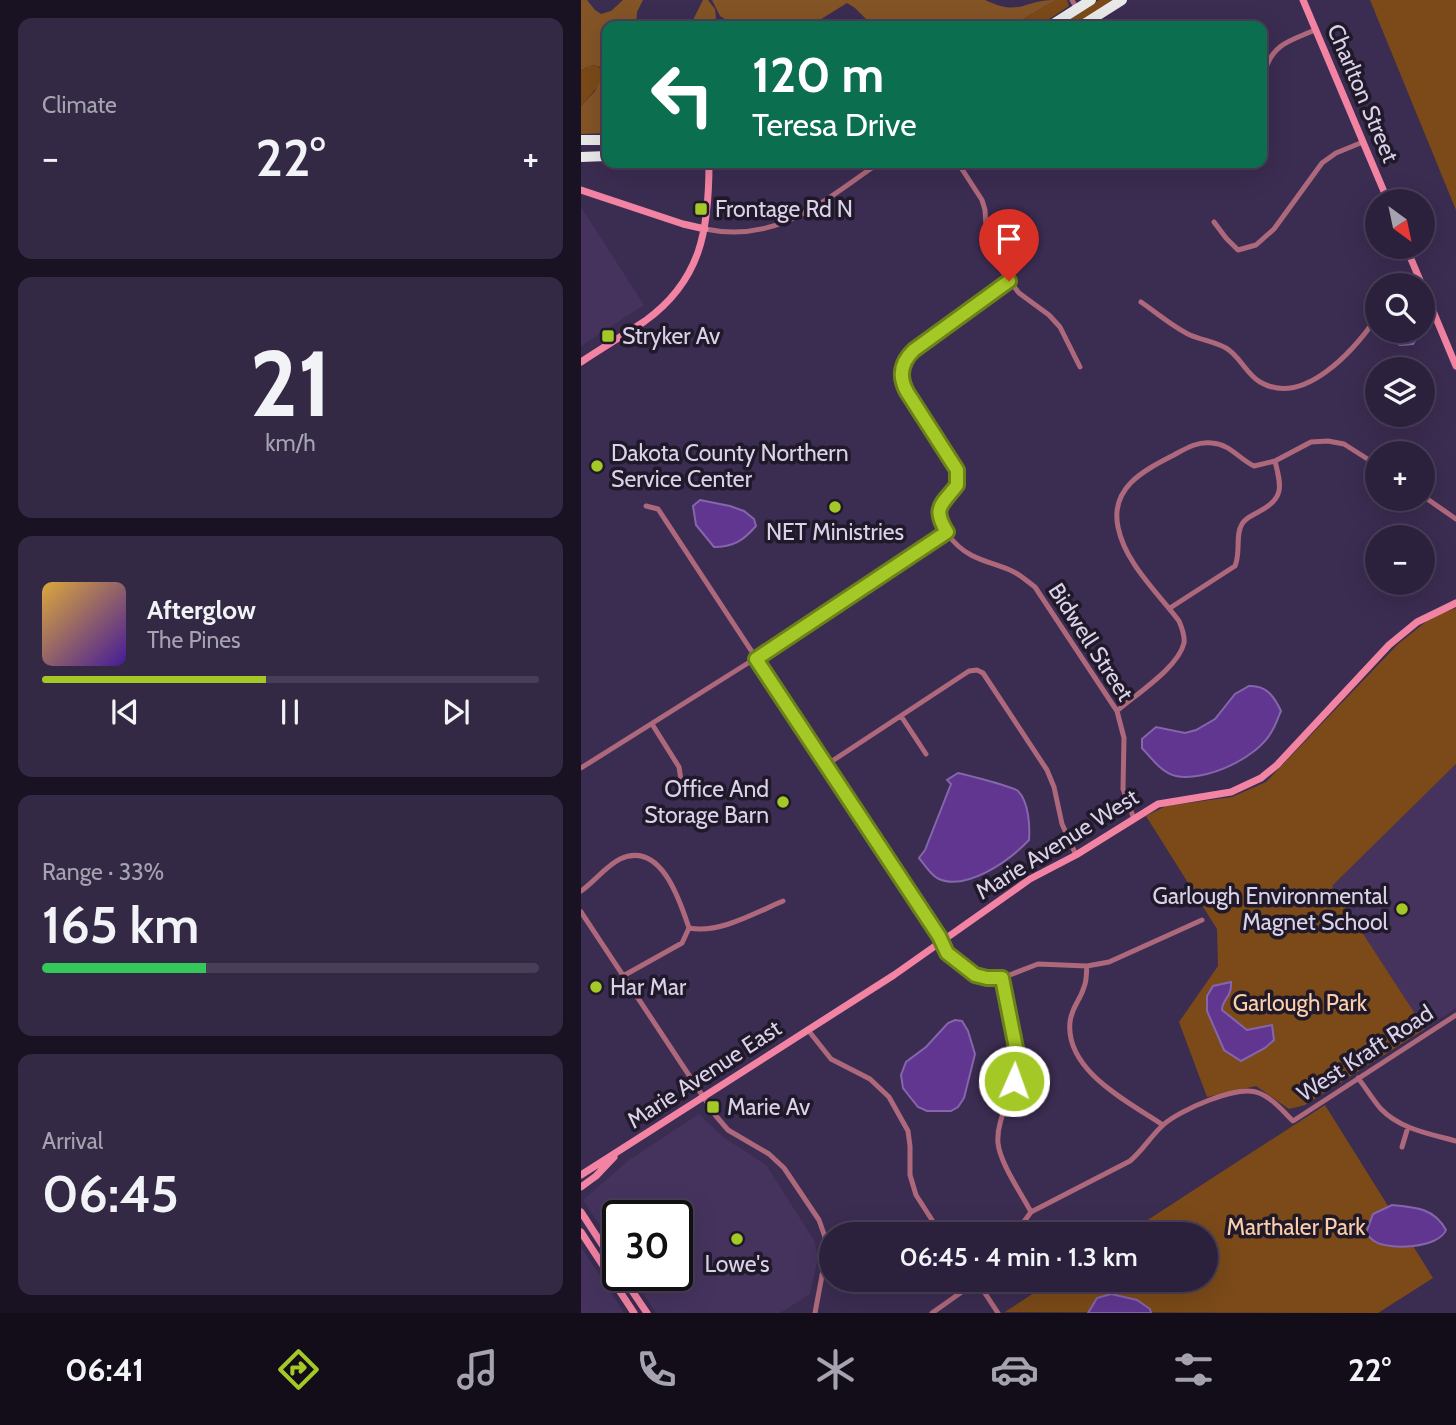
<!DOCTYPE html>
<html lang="en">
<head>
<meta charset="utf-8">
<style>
  body { margin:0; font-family:Cabin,sans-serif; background:#342944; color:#f1f3f6; height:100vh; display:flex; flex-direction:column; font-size:26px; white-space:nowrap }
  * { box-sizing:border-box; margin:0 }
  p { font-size:23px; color:#a6a3b0 }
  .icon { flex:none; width:38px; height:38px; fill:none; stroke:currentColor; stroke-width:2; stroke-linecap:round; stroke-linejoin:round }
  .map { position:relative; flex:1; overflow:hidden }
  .details { display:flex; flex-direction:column; gap:18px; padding:18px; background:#181222; width:581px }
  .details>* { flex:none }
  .hud { position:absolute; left:21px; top:21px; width:665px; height:147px; border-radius:14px; box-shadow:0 7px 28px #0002,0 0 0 2px #483e57; background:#0b6e4f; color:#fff; overflow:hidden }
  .needle { width:46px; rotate:147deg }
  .fabs { position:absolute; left:784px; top:189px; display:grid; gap:14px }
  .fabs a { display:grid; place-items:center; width:70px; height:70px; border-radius:50%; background:#2c213d; box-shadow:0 7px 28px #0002,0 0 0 2px #483e57; font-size:35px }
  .speed { position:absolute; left:21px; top:1200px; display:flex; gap:14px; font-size:35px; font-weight:700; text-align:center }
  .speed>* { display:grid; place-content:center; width:91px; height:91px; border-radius:50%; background:#2c213d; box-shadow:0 7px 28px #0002,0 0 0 2px #483e57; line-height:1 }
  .speed .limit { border:4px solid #111; border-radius:10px; background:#fff; color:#111 }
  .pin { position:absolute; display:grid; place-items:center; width:60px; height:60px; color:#fff; margin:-72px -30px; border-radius:50% 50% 50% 0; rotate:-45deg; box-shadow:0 0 7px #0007 }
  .pin .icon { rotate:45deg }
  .me { position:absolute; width:77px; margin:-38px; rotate:2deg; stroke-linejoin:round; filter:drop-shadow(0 0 5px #0008) }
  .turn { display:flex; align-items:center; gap:24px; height:147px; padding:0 35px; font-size:32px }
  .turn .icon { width:91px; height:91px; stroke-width:2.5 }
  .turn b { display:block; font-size:49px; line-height:60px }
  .big { font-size:52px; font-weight:600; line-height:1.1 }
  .details .widget { flex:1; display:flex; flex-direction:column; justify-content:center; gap:10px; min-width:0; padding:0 24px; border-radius:14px; background:#342944 }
  .details .dial { align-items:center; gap:0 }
  .dial b { font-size:91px; line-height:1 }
  .song { display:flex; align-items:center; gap:21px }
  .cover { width:84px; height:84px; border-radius:10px; background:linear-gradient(135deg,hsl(40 70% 55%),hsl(260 70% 35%)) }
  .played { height:7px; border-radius:4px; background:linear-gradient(90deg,#a4c825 45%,#483e57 45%) }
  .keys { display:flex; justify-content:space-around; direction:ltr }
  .heat { display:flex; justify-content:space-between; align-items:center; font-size:38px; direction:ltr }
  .charge { height:10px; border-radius:5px; background:linear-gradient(90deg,#34c759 33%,#483e57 0) }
  .trip { position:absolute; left:238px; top:1222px; width:399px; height:70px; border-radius:35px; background:#2c213d; box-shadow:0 7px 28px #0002,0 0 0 2px #483e57; font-weight:600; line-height:70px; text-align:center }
  .tab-bar { display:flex; height:112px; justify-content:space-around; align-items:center; background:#120d18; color:#a6a3b0 }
  .tab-bar .icon { width:49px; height:49px }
  .tab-bar .active { color:#a4c825 }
  .tab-bar b { font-size:32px; color:#f1f3f6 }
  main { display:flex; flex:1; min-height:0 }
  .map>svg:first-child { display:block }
  .built { fill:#45335e }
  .green { fill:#7b4a18 }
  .forest { fill:#835426 }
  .water { fill:#603690; stroke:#8565ab; stroke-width:2 }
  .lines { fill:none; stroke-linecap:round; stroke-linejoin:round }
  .street { stroke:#ae687c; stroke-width:5 }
  .secondary { stroke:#f283a3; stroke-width:7 }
  .highway { stroke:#e9e9e9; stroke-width:10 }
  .route-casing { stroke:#6b8218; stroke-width:18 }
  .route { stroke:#a4c825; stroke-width:12 }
  .poi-dot { fill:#a4c825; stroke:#1f1929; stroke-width:2.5 }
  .labels { text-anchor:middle; stroke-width:7; stroke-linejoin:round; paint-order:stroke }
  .street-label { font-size:23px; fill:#dbd2e9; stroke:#1f1929 }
  .poi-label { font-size:23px; fill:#dbd2e9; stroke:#1f1929; text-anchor:start }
  .park-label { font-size:23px; fill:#fbcfa9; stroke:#1f1929 }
</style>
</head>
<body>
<main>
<section class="details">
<div class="widget"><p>Climate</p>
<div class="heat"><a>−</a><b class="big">22°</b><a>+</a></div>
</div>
<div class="widget dial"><b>21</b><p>km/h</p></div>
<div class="widget">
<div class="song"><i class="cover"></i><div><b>Afterglow</b><p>The Pines</p></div></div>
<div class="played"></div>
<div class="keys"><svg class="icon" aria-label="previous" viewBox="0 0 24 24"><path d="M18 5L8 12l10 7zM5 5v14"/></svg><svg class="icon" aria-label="pause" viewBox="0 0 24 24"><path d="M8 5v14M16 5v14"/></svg><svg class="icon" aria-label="next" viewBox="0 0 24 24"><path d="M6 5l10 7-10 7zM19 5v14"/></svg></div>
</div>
<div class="widget"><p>Range · 33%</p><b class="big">165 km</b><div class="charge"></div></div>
<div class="widget"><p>Arrival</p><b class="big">06:45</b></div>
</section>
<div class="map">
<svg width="875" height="1313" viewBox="0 0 875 1313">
  <rect width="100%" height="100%" fill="#3b2c51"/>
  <path class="built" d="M0 207 63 305 0 346Z
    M875 764V1008L844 1029 751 886Z
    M118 1114 142 1137 185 1165 233 1240 237 1258 229 1294 199 1313H75L51 1276H96V1216H37V1253L2 1200 48 1160Z
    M0 1247 19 1275 43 1313H0Z"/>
  <path class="green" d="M475 0H486L488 6 458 26H430Z
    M518 0H532L493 26H477Z
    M789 0H875V210Z
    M16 65 21 71 19 84 0 106V71L8 66Z
    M875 608V764L751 886 844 1029 724 1105 708 1109 675 1086 626 1097 598 1022 637 966 636 929 565 816 585 806 651 797 685 782 817 644 851 617Z
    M744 1105 852 1278 797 1313 424 1312 474 1279H625V1234H545Z"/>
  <path class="forest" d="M0 0H6L14 10 20 14 30 11 42 0H62L56 12 55 26H26V133L0 134V106L14 91 22 75 19 67C12 63 6 67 0 71Z
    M122 0H127L134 9 135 18 131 22 109 26Z
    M131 0H404C441 17 440 0 475 0L430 26H292L274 8 266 3 229 26H155L139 16Z"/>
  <path class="water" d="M802 331H835L837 336 832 344 819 345 803 335Z
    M119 500 149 506 163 511 173 519 175 526C162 541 152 547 133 547L115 525 112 506Z
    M668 686C685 685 693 696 700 711 697 717 695 725 691 731 677 758 624 782 595 776 581 773 570 758 561 748V739L575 727 604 733 615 730 634 719 654 694Z
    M377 773C386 775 433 787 437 791 448 802 449 827 448 840 429 860 384 893 356 878 349 874 343 864 338 858L344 850 370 784 366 780Z
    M650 982C651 998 641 999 641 1010L666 1030 691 1025 693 1040 684 1048 660 1061 643 1050 626 1011V996L632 986Z
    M374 1020 381 1021 387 1031 394 1054 383 1098 377 1107 370 1111H346L337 1107 322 1088 320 1075 325 1062 345 1047 367 1023Z
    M811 1205C834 1207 853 1208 865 1230 858 1248 808 1251 793 1241 790 1239 788 1236 785 1233L792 1214Z
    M530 1294 556 1300 569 1309 570 1313H507L516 1298Z"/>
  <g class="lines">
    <path class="street" d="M491 0 496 9
      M681 68 684 70V110L681 119
      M684 70C693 43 709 41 734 30
      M377 163 401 200 404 210 406 242 423 274 438 293 468 315 479 327 499 367
      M633 222 645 238 657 250 675 245 693 229 741 163 755 153 782 142
      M124 229C197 244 242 201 298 163
      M428 281 333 350C323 360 319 370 322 385L376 470V485C371 493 362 497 359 506 354 525 375 547 390 555 403 562 418 565 431 571 440 575 447 582 454 587L536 711 543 738 542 789 553 819
      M560 302C576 313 592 327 609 335 621 340 634 342 645 348 659 356 665 374 679 382 723 408 774 349 796 317
      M842 496 875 519
      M65 506 77 509 358 936 366 953 394 975 406 978H421L457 964 506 966 528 962 621 920
      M589 608 654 566C660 552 654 535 661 524 665 517 673 515 679 511 704 498 700 485 694 461
      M536 711C555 694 597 668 603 643 604 636 601 628 598 621 577 593 544 563 537 527 529 488 562 471 591 456 604 449 616 441 631 443 649 444 658 459 673 466L694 461 730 442 747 441 763 444 796 465
      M320 716 345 754
      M71 724 98 767 100 780
      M245 765 388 671 396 670 402 673 466 770 473 787 481 824 495 855
      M0 768 175 658 366 532
      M0 891C13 882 25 866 39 859 80 840 99 901 108 928L101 943 42 976
      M0 912 135 1116 147 1130 188 1154 203 1168 238 1220 244 1237 245 1254 234 1313
      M108 928C138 934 174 913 202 901
      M506 966C505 973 506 981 503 987 499 1001 491 1006 489 1022 484 1071 548 1102 582 1125
      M421 978C427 1010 440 1047 434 1080 429 1100 415 1122 417 1143 419 1163 440 1193 450 1212
      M227 1030 250 1059 289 1079 308 1097 327 1131 329 1146V1175L335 1195 360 1234
      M777 1078C785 1088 792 1100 800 1109 819 1129 849 1134 875 1141
      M821 1147 827 1127
      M434 1234 450 1212 549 1161C562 1150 570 1136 582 1125 599 1110 657 1084 678 1093 691 1098 702 1111 712 1121L875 1015
      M396 1281 417 1313
      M351 1313 399 1279"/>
    <path class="secondary" d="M722 0 807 201
      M0 190 102 224 124 229
      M825 247 841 285
      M842 287 875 366
      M0 362C21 348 43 335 64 321 121 280 128 228 128 163
      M0 1175 313 975 449 879 495 855 577 804 650 792 680 778 696 765 808 645 836 622 875 603
      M0 1187 15 1176 33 1157
      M0 1212 37 1269
      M0 1232 53 1313
      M41 1276 66 1313"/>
    <path class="highway" d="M469 26 510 0
      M500 26 541 0
      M0 140H26
      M0 157 26 156"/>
  </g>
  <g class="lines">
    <defs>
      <path id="route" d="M428 281 333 350C320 362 317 376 326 392L376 470V485C362 504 350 507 366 532L175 659 358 936 366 953 394 975 406 978H421L435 1048 433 1081"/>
    </defs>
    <use href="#route" class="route-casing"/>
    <use href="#route" class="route"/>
  </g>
  <g class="poi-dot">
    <rect x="113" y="202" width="14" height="14" rx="3.5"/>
    <rect x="20" y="329" width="14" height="14" rx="3.5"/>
    <circle cx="16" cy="466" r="7"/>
    <circle cx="254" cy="507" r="7"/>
    <circle cx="202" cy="802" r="7"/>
    <circle cx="821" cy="909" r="7"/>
    <circle cx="15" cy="987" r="7"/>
    <rect x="125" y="1100" width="14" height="14" rx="3.5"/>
    <circle cx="156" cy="1239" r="7"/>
  </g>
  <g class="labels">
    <g class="street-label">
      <text transform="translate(782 93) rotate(67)" y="8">Charlton Street</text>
      <text transform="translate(510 642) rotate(57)" y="8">Bidwell Street</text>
      <text transform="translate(476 844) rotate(-32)" y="8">Marie Avenue West</text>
      <text transform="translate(784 1053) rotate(-33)" y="8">West Kraft Road</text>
      <text transform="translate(123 1074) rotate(-33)" y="8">Marie Avenue East</text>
    </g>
    <g class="poi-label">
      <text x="134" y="217">Frontage Rd N</text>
      <text x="41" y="344">Stryker Av</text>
      <text x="30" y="461">Dakota County Northern<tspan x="30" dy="26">Service Center</tspan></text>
      <text x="254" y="540" text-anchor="middle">NET Ministries</text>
      <text x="188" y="797" text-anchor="end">Office And<tspan x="188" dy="26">Storage Barn</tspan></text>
      <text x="807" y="904" text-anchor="end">Garlough Environmental<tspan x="807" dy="26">Magnet School</tspan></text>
      <text x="29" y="995">Har Mar</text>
      <text x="146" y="1115">Marie Av</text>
      <text x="156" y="1272" text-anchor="middle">Lowe's</text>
    </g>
    <g class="park-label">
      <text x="719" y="1011">Garlough Park</text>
      <text x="715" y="1235">Marthaler Park</text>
    </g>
  </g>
</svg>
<div class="fabs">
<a><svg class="needle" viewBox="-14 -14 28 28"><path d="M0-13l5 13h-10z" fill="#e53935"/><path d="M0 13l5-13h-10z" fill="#a6a3b0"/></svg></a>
<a><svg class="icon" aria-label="search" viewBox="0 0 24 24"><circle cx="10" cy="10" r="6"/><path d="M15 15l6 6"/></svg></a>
<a><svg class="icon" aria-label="layers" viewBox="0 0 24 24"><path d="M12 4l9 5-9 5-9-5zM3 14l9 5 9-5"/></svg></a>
<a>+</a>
<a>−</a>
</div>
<div class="speed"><div class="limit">30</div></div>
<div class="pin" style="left:428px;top:281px;background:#d93025"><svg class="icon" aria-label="arrive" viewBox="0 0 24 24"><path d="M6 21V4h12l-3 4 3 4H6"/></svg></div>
<svg class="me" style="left:433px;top:1081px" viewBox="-20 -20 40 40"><circle r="17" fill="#a4c825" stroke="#fff" stroke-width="3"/><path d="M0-11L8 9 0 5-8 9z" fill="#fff"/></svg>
<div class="trip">06:45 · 4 min · 1.3 km</div>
<div class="hud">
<div class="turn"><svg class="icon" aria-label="left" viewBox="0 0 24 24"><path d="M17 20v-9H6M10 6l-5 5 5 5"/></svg><div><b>120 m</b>Teresa Drive</div></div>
</div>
</div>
</main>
<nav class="tab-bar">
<b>06:41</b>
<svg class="icon active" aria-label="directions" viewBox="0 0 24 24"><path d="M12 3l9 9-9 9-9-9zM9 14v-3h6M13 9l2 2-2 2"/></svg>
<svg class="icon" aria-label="music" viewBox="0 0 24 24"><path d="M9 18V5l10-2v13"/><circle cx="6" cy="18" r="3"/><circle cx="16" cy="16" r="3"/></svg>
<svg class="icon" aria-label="phone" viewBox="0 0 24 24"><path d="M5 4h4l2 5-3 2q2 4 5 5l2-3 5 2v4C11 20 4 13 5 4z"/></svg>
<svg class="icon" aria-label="climate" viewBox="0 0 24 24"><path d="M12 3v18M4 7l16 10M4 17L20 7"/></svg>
<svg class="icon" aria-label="car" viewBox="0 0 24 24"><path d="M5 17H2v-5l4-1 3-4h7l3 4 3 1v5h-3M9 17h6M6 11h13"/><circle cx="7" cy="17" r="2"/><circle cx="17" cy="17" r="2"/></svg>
<svg class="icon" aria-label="filters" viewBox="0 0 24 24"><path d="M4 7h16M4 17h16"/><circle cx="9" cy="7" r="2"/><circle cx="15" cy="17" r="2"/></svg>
<b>22°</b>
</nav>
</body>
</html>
